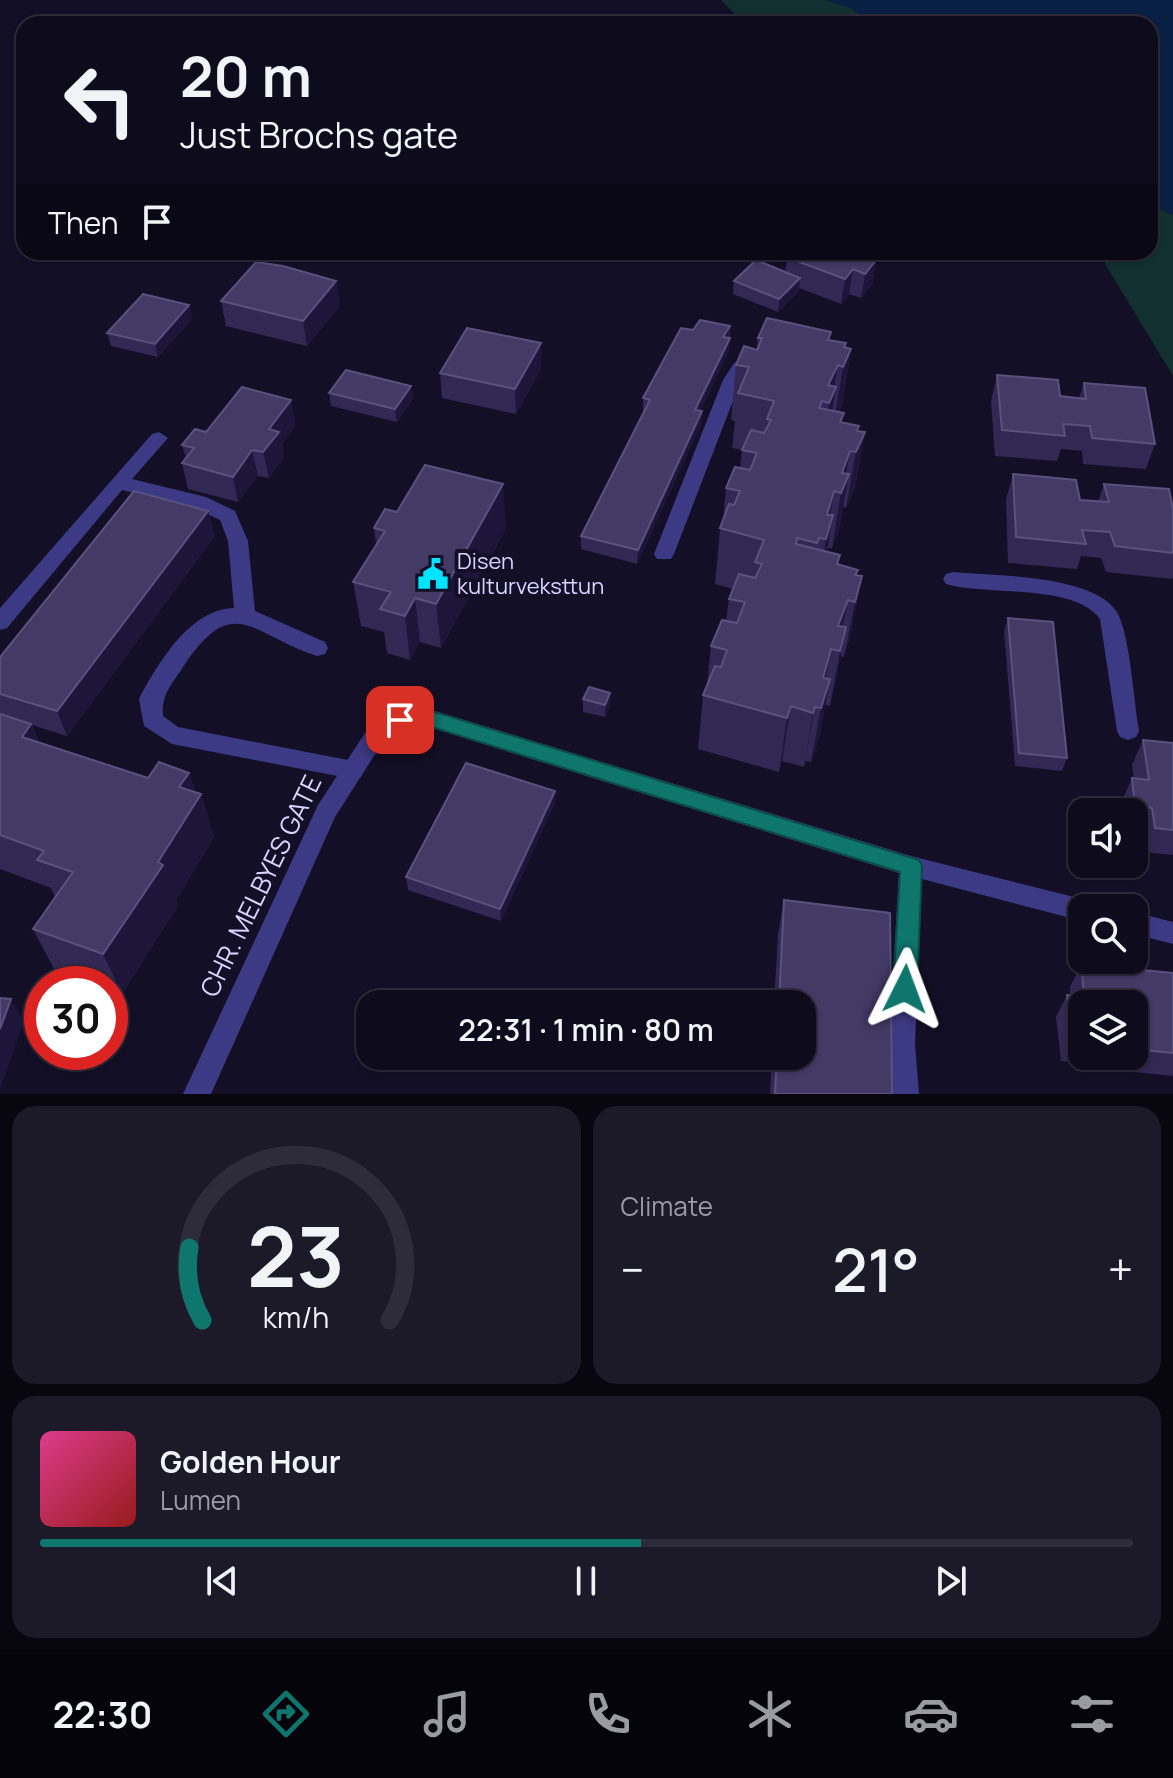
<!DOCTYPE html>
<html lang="en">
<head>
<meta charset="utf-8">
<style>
  body { margin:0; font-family:Manrope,sans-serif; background:#1c1929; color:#f1f3f6; height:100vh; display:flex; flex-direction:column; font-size:30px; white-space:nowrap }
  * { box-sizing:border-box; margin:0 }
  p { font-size:26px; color:#9b9ba3 }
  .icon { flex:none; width:44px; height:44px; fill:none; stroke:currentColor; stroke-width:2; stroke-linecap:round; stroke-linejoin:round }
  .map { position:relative; height:1094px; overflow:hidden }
  .panel { display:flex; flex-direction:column; gap:12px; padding:12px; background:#08060f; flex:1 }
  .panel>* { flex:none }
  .guide { position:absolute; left:16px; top:16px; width:1142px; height:244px; border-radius:24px; box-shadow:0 2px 6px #0004,0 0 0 2px #2e2b3b; background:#0e0b1c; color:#f1f3f6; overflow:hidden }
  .tools { position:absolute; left:1068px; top:798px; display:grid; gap:16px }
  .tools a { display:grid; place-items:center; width:80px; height:80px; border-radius:16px; background:#0e0b1c; box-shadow:0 2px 6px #0004,0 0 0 2px #2e2b3b; font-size:40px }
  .speed { position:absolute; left:24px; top:966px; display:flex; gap:16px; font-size:40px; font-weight:700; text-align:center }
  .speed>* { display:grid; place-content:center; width:104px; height:104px; border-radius:50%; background:#0e0b1c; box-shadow:0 2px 6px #0004,0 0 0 2px #2e2b3b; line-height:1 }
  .speed .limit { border:12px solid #d22; background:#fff; color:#111 }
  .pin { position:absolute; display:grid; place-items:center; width:68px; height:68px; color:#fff; margin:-34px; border-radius:16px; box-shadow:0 4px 12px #0006 }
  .me { position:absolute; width:88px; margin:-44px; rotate:3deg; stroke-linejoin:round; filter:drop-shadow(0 0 6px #0008) }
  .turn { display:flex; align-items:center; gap:28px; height:168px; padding:0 32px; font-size:36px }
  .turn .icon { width:104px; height:104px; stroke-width:2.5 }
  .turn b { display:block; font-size:56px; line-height:68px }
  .then { display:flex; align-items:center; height:76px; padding:0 32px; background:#0003; gap:16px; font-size:30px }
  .big { font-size:60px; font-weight:600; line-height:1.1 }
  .panel .tile { flex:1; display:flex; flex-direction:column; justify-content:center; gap:12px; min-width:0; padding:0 28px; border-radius:24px; background:#1c1929 }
  .panel .dial { align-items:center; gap:0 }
  .dial svg { height:208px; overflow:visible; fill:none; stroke:#2e2b3b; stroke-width:7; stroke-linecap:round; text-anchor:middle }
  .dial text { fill:#f1f3f6; stroke:none }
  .song { display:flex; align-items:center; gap:24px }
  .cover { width:96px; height:96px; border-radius:12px; background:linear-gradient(135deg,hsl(330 70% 55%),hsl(0 70% 35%)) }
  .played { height:8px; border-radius:4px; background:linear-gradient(90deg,#0f766e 55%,#2e2b3b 55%) }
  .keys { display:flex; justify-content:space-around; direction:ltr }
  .heat { display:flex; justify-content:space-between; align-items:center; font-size:44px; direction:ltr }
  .panel .tiles { flex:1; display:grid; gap:12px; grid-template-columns:1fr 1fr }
  .tile:last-child { grid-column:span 2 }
  .trip { position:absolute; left:356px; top:990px; width:460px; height:80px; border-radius:24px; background:#0e0b1c; box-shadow:0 2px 6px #0004,0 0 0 2px #2e2b3b; font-weight:600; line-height:80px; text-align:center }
  .dock { display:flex; height:128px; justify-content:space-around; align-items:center; background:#06040b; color:#9b9ba3 }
  .dock .icon { width:56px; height:56px }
  .dock .on { color:#0f766e }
  .dock b { font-size:36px; color:#f1f3f6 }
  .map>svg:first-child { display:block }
  .green { fill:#12302f }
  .water { fill:#0a1f44 }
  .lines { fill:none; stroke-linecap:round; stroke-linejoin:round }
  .service { fill:#3d3a85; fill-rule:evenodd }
  .minor { fill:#3d3a85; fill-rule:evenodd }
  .wall { fill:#312854; fill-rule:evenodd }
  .shaded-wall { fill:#1d163a }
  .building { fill:#433a66; stroke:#5a527e; stroke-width:2 }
  .route { fill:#0f766e; stroke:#0a4d48; stroke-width:2 }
  .labels { text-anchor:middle; stroke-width:8; stroke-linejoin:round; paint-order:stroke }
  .poi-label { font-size:22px; fill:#d9d4ff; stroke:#130f26; text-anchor:start }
  .near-street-label { font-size:26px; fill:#d9d4ff; stroke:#130f26 }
</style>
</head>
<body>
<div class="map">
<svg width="1173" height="1094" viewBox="0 0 1173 1094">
  <rect width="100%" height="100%" fill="#130f26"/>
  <path class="green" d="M721 0H826L851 8 874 24H745Z
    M1150 204 1173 215V376L1098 252H1150Z"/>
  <path class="water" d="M826 0H1173V215L1150 204V24H874L851 8Z"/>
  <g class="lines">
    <path class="service" d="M753 354 762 360 747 371 741 380 674 554 671 559H657L654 554 723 380 734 363Z
      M159 432 168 438 132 479 206 497 235 511 248 541 255 611 325 642 328 648 325 654 317 656C251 635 234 590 183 667 172 684 161 695 163 716L178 727 353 761 361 763 364 770 361 777 353 779 172 744 144 726 139 699C158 663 190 609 234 608L228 541 220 520 193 507 122 490 7 628 0 630V608L152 434Z
      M953 572C993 576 1101 574 1119 616 1130 640 1134 702 1139 731L1136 737 1128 740 1120 737 1117 731 1100 619C1074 583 986 596 946 584L943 579 946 574Z"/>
    <path class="minor" d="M400 711H435L911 856 1082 899 1091 902 1093 908H1082V921L922 879 915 1044 919 1094H891L889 1044 899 873 435 729H404L381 745 335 817 211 1094H183L318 805 365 733Z
      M1134 912 1173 922V944L1134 934Z"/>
  </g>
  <path class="wall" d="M788 252H874L873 259 876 260 872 285 861 298 849 294 841 304 799 288V291L778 312 733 294 734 281 785 272Z
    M336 281 340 306 307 346 226 326 221 301Z
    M193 318 158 357 111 346 107 333Z
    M730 326 729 351 700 411H702L701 424 637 564 581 549V536L644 411H643V398L693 330Z
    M758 338 830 340 846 343 845 348 851 349 842 405 839 412 844 413 842 422 859 431 865 432 855 488 846 508 843 507 839 530 832 548H828L827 551 839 565 857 576H862L851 632 844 657 840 656 830 706 825 705 820 734 811 762 805 761 804 767 782 761 779 772 698 749 703 695 707 684 711 646 726 621 729 599 733 589 715 584 720 528 723 520 726 488 740 468 742 450 732 448 735 421 731 420 736 365 757 349Z
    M541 369 516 414 442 398 440 373Z
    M997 375 1060 396 1079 398 1084 383 1155 444 1146 469 1083 464 1082 451 1061 449 1057 461 995 456 991 401Z
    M329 393 413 399 397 422 331 406Z
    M296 425 282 444 284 457 269 478 258 476 238 502 188 489 182 463 186 458 182 445 206 432Z
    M1013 474 1080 500 1098 502 1104 484 1173 509V577L1172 579 1106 572 1101 558 1081 556 1077 569 1008 563 1006 500Z
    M208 511 215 536 67 736 32 725 39 742 148 778 189 773 195 792 201 794 214 837 176 900 178 906 122 994 110 990V984H94L54 969 33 929 55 897 51 888 0 869V657Z
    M397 512 506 529 441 648 420 642 410 660 387 653 384 632 361 626 353 582 376 545 374 528Z
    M1008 618 1067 758 1062 771 1015 766 1004 631Z
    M583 699 610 706 605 717 583 712Z
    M1143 740 1173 743V855L1144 852 1141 832 1134 831V812H1082V853L1072 852 1068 813 1074 800 1121 806V803L1132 778 1134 779 1132 765Z
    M555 803 501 921 408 890 406 877Z
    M784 900 892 1094H770L772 1056H802V1004H774L778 934Z
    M1081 964 1173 973V1076L1078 1066V1062L1061 1061 1056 1017 1067 995H1070V987ZM1082 1004H1134V1056H1082Z
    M67 1052H107L101 1063Z"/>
  <path class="shaded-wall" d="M870 252H874L872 265 876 260 872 285 861 298 865 274 866 257Z
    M853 269 849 294 841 304 845 279Z
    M800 278 799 291 778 312 779 299Z
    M336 281 340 306 307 346 303 321Z
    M189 305 193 318 158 357 155 344Z
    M730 326 728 339 723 337Z
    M730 338 729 351 694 423 695 410Z
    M541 343V369L516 414 515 389Z
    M851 349 842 405 834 422 843 367Z
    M838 365 833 393 836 387 827 443 820 458 829 403 828 385Z
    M411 386 413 399 397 422 395 409Z
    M291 400 296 425 282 444 284 457 269 478 263 452 269 429Z
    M702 411 701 424 637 564 638 550Z
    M865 432 855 488 846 508 856 452Z
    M252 450 258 476 238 502 233 477Z
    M850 451 844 486 849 474 839 530 832 548 841 493 842 473Z
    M503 484 506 529 441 648 436 604Z
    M834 491 827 536 833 515 824 571 817 594 826 539 827 515Z
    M208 511 215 536 67 736 57 711Z
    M862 576 851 632 844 657 855 602Z
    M415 598 420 642 410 660 405 616Z
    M848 600 838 651V626Z
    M846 627 836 682 830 706 840 651Z
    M831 649 821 704 823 678Z
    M830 679 820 734 811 762 821 708Z
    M610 693V706L605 717V705Z
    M791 706 782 761 779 772 787 718Z
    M815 707 805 761 804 767 813 713Z
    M31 724 50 768 22 737Z
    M189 773 197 799 201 794 214 837 176 900 178 906 122 994 103 954 158 862 179 787Z
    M555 791V803L501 921 500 909Z
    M11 999 24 1022 0 1089V1029Z
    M123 1002 128 1014 110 1046V1024Z
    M95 1052H107L101 1063Z"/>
  <path class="building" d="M788 252H870L866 257 876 260 865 274 853 269 845 279 797 261 801 258Z
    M756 260 800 278 779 299 734 281Z
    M256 262 283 266 336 281 303 321 221 301Z
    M143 294 189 305 155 344 107 333Z
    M767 318 831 332 828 340 846 343 844 347 851 349 843 367 838 365 828 385 836 387 829 403 822 401 819 408 844 413 840 422 859 426 857 431 865 432 856 452 850 451 842 473 849 474 841 493 834 491 827 515H833L826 539 819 538 817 543 797 538 796 544 840 555 837 564 858 570 855 575 862 576 855 602 848 600 838 626 846 627 840 651 831 649 823 678 830 679 821 708 815 707 813 713 791 706 787 718 703 695 715 666 721 667 727 650 711 646 722 620 737 623 745 602 729 599 739 574 755 578 762 564 755 562 764 540 720 528 729 504 734 505 740 491 726 488 735 467 750 470 757 453 742 450 751 430 764 433 771 420 767 419 774 401 738 393 749 367 736 365 744 346 757 350 762 338H758Z
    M700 320 730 326 723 337 730 338 695 410 702 411 638 550 581 536 650 400 643 398 681 328 693 330Z
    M467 328 541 343 515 389 440 373Z
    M346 370 411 386 395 409 329 393Z
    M997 375 1058 380 1060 396 1086 399 1084 383 1145 388 1155 444 1092 438 1090 426 1063 424 1065 436 1002 430Z
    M242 387 291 400 269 429 279 432 263 452 252 450 233 477 182 463 194 448 182 445 195 429 206 432Z
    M425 465 503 484 436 604 415 598 405 616 380 609 391 592 353 582 385 531 374 528 385 509 397 512Z
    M1013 474 1076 480 1080 500 1109 502 1104 484 1169 489 1173 509V553L1115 546 1110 532 1082 530 1086 544 1016 537Z
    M134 491 208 511 57 711 0 694V657Z
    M1008 618 1053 622 1067 758 1019 753Z
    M589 687 610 693 605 705 583 699Z
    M0 714 31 724 22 737 148 778 159 762 189 773 179 787 201 794 158 862 163 865 103 954 33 929 73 872 37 860 44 851 0 835Z
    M1143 740 1173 743V830L1155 828 1152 808 1135 806 1132 778 1149 780Z
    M466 763 555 791 500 909 406 877Z
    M1074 800 1121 805 1122 812H1082V840H1077Z
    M784 900 890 913 892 1094H775L777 1056H802V1004H779Z
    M1081 964 1173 973V1053L1134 1049V1004H1082V1040L1072 1039 1067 995 1084 996Z
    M0 998 11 999 0 1029Z
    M110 998 123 1002 110 1024Z"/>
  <path class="route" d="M400 712H435L919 860 922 866 917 989 913 997 905 1000 897 997 893 989 900 872 435 728 393 726 390 720 393 714Z"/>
  <defs>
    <symbol id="civic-bare" viewBox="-9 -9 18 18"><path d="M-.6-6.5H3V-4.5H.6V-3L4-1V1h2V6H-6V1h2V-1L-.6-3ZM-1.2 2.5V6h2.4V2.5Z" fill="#00e5ff" stroke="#130f26" stroke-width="2.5" paint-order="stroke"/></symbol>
  </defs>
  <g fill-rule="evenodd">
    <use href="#civic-bare" x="411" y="552" width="44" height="44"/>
  </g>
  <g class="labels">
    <g class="poi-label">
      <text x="457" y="569">Disen<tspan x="457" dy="25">kulturveksttun</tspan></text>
    </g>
    <g class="near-street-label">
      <text transform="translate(261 886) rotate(-64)" y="9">CHR. MELBYES GATE</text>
    </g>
  </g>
</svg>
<div class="tools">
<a><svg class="icon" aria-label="sound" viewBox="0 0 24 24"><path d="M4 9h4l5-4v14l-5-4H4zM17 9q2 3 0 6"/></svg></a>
<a><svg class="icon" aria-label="search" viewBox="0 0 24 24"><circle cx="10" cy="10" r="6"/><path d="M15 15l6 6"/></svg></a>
<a><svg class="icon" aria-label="layers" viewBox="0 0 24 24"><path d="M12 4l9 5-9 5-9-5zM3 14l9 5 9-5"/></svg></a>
</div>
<div class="speed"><div class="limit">30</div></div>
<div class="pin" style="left:400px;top:720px;background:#d93025"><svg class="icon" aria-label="arrive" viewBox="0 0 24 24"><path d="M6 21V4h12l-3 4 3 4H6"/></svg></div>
<svg class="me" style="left:905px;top:989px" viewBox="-20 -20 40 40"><path d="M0-17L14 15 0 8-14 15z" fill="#0f766e" stroke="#fff" stroke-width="4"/></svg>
<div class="trip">22:31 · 1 min · 80 m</div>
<div class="guide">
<div class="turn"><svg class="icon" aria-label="left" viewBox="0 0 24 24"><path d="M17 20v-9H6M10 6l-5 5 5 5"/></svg><div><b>20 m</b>Just Brochs gate</div></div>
<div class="then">Then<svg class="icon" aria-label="arrive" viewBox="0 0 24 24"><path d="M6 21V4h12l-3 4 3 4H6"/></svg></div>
</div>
</div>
<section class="panel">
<div class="tiles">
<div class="tile dial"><svg viewBox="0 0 100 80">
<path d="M14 69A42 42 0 1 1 86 69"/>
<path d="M14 69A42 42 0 0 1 9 41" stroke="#0f766e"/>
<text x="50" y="56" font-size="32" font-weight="700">23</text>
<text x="50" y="72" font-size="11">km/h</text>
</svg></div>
<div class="tile"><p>Climate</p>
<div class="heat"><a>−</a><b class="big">21°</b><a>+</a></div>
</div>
<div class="tile">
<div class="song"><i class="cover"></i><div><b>Golden Hour</b><p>Lumen</p></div></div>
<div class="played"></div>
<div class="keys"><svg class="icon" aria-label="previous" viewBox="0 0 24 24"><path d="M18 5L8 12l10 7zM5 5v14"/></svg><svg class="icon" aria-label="pause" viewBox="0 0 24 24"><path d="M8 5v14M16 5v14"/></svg><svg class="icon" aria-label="next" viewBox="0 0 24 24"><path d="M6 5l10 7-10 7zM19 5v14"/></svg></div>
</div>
</div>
</section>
<nav class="dock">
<b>22:30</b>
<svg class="icon on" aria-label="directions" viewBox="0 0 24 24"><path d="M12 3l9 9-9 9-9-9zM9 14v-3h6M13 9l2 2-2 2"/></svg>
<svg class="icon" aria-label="music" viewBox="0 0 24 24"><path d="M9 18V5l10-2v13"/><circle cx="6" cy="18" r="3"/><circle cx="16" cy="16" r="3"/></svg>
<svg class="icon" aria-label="phone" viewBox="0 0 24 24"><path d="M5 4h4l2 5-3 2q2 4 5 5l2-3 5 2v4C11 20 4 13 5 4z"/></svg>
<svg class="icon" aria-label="climate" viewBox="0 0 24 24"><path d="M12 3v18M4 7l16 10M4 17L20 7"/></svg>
<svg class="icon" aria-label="car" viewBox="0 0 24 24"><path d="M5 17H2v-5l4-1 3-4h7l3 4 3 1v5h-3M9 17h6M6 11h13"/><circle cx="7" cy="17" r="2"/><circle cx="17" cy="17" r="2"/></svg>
<svg class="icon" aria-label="filters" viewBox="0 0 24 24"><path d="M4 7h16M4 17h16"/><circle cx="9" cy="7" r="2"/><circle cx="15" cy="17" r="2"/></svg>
</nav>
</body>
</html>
